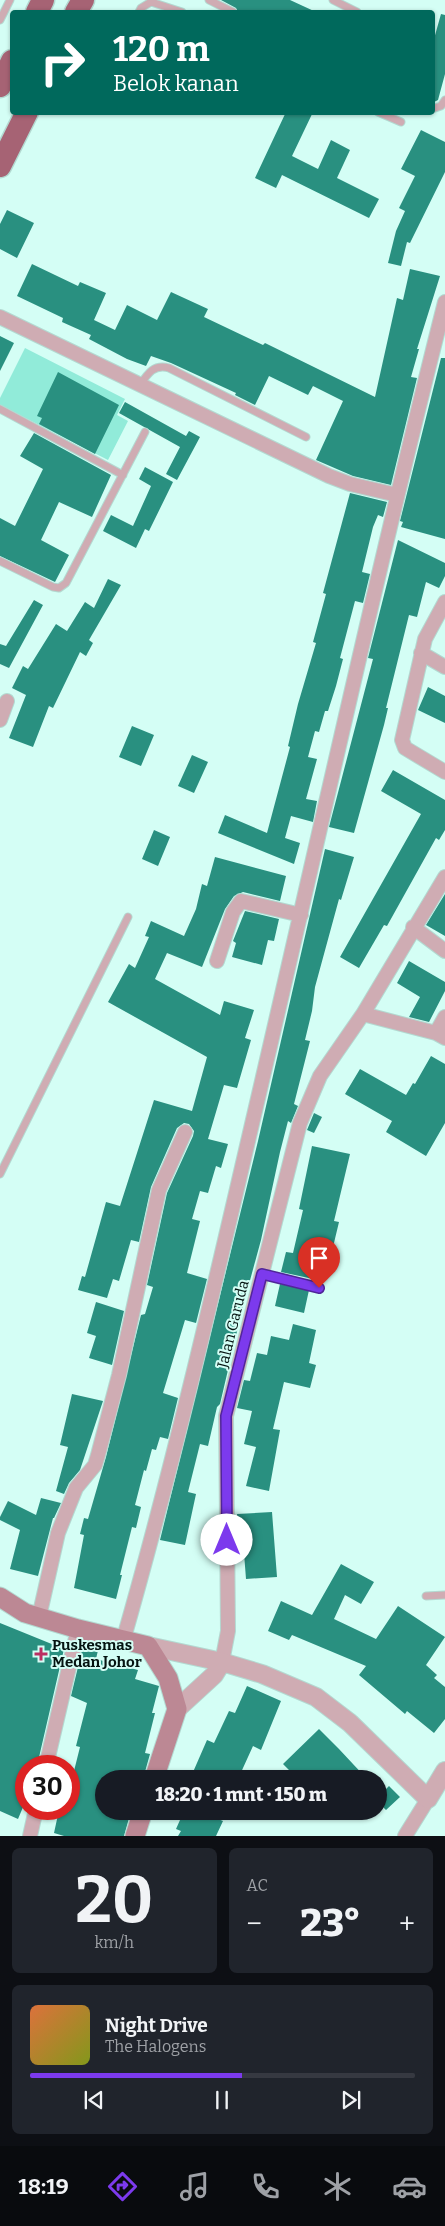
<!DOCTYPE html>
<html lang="id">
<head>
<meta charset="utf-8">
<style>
  body { margin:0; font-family:Bitter,serif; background:#20242c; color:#f1f3f6; height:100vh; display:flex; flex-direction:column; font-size:19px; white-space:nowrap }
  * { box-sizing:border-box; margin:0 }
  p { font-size:16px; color:#9ea1a6 }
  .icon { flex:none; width:28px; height:28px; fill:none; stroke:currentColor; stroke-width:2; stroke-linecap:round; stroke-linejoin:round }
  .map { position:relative; height:1836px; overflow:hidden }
  .panel { display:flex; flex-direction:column; gap:12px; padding:12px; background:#0d0f14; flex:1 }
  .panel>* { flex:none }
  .hud { position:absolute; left:10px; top:10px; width:425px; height:105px; border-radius:5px; box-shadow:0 1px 4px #0004; background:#00695c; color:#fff; overflow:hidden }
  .speed { position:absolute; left:15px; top:1755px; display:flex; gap:10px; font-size:25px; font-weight:700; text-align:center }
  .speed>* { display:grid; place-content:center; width:65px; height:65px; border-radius:50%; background:#171b24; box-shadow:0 1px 4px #0004; line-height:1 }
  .speed .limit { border:8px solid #d22; background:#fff; color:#111 }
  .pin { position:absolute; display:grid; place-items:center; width:42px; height:42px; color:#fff; margin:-51px -21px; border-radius:50% 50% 50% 0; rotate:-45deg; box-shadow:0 0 5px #0007 }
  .pin .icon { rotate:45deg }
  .me { position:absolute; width:55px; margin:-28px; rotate:0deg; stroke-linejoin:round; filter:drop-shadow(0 0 4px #0008) }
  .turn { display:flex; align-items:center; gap:18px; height:105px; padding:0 20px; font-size:22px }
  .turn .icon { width:65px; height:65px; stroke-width:2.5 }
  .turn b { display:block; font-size:35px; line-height:42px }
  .big { font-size:38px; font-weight:800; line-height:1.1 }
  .panel .tile { flex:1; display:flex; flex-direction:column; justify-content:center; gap:8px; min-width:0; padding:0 18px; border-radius:8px; background:#20242c }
  .panel .dial { align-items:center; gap:0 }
  .dial b { font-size:65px; line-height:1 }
  .song { display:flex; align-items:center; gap:15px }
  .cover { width:60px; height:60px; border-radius:8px; background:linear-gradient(135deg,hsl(20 70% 55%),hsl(70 70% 35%)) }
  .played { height:5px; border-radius:2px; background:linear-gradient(90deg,#7c3aed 55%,#363941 55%) }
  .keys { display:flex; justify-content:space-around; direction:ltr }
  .heat { display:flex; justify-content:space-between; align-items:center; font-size:28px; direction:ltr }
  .panel .tiles { flex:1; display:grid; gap:12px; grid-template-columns:1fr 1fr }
  .tile:last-child { grid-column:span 2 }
  .trip { position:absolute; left:95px; top:1770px; width:292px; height:50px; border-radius:25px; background:#171b24; box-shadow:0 1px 4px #0004; font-weight:800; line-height:50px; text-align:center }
  .tabs { display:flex; height:80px; justify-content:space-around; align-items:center; background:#090b0e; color:#9ea1a6 }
  .tabs .icon { width:35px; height:35px }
  .tabs .on { color:#7c3aed }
  .tabs b { font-size:22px; color:#f1f3f6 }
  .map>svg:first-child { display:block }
  .green { fill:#91ebd9 }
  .building { fill:#299080 }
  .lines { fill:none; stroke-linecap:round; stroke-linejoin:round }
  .service-casing { stroke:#b3d9d1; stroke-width:9 }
  .minor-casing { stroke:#b3d9d1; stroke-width:16 }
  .tertiary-casing { stroke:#b3d9d1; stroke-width:20 }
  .secondary-casing { stroke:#b3d9d1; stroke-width:21 }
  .trunk-casing { stroke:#b3d9d1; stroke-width:25 }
  .service { stroke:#cfacb3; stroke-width:7 }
  .minor { stroke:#cfacb3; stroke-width:14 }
  .tertiary { stroke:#cfacb3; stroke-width:18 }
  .secondary { stroke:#bc8894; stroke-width:19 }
  .trunk { stroke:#a66374; stroke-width:22 }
  .route-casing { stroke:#51269a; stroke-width:12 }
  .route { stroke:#7c3aed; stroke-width:9 }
  .poi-dot { fill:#bb2e61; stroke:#d4fef5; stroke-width:2 }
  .labels { text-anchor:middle; stroke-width:4; stroke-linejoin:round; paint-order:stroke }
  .street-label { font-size:15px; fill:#051411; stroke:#d4fef5 }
  .poi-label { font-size:15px; font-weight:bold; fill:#051411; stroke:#d4fef5; text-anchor:start }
</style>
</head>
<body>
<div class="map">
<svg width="445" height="1836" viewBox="0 0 445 1836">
  <rect width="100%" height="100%" fill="#d4fef5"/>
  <path class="green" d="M25 348 125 399 117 415 128 421 108 460 0 405V398Z"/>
  <path class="building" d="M221 0H290L316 12H238L236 8Z
    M441 14 445 15V74L438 100 432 103V46Z
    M286 112H313L292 156 318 169 331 140 350 150 337 178 379 199 369 218 282 175 276 188 255 178Z
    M421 130 445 142V172L410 243 407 242 401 266 388 263 396 231 405 211 399 208 415 176 401 169Z
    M7 210 34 223 17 258 0 249V224Z
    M32 264 78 286 80 282 106 293 94 320 115 330 127 305 157 320 171 292 208 309 204 317 263 345 265 343 375 397 397 298 403 300 410 269 440 276 417 349H419L411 377 417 378 391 485 353 476 316 460 343 401 313 386 308 395 269 376 255 405 235 395 236 393 171 363 151 356 146 366 127 359 89 339 91 335 62 322 63 318 17 296Z
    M0 336 14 343 0 371Z
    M441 358H445V539L401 527 403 522 400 521Z
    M58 372 119 405 95 454 39 424 42 418 37 416Z
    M125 402 186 436 189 431 200 437 177 480 166 474 180 447 119 413Z
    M34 433 111 475 92 517 59 502 41 540 69 555 55 582 0 556V518L15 526 43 469 20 456Z
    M145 467 173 482 149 531 145 529 136 548 103 531 111 515 133 526 151 486 139 479Z
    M350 493 387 502 383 517 378 515 373 527 362 572 370 574 363 603 355 601 340 658 343 659 336 686 328 711H325L319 732 315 731 308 757 317 759 306 799 317 801 313 822 291 816 285 838 300 843 294 864 218 833 225 815 267 833 290 747 288 746 298 704 316 643 313 642 326 594 323 593Z
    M398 540 445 563V576L439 588 426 582 417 617 409 615 386 708H388L384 725 354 833 329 827 373 659 368 658Z
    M108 579 121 585 89 640 93 643 86 656 80 652 53 708 49 706 33 747 9 738 26 695 12 688 23 666 28 669 56 624 67 631 85 602 94 608Z
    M34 600 43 605 9 668 0 664V644L6 646Z
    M428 687 445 696V723L418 710Z
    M132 726 154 735 141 766 119 757Z
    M192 755 208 762 194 793 178 786Z
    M393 770 445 800V830L439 840 436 838 387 926 384 925 359 968 340 957 421 814 381 791Z
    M154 830 170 837 158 866 142 859Z
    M325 849 354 857 341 900 339 899 315 987 312 1011 305 1040 310 1041 294 1104 298 1106 291 1123 288 1121 280 1152 261 1240 243 1306 220 1404 217 1407 208 1446 200 1444 188 1492 196 1494 185 1545 160 1540 258 1141Z
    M215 857 286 876 280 901 243 892 234 896 225 909 202 967 167 953 155 979 220 1015 224 1001 254 1010 245 1038 251 1040 237 1088 224 1085 208 1139 228 1144 221 1168 216 1166 208 1193 200 1191 192 1219 200 1221 187 1273 207 1279 196 1323 185 1320 163 1393 178 1398 168 1439 160 1437 156 1450 152 1449 146 1471 144 1470 135 1505 141 1507 136 1528 132 1527 120 1575H122L116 1599 74 1588 84 1535 80 1534 84 1518 88 1519 106 1457 141 1315 145 1314 153 1287 147 1285 167 1193 193 1136 194 1131 189 1124 184 1123 177 1128 151 1187 139 1242 131 1240 119 1281 113 1279 107 1298 78 1290 82 1276 85 1277 106 1202 120 1206 154 1100 192 1111 207 1057 108 1002 129 964 135 968 149 937 145 936 151 921 184 936 196 909 202 884 207 886Z
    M445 894V936L426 925Z
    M245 911 279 919 274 941 268 940 262 965 232 957 236 943 233 941Z
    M409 961 445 982V991L429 1022 409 1017 420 997 397 983Z
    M431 1056 445 1064V1123L426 1156 386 1132 392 1121 345 1094 360 1069 406 1095 413 1083 415 1084Z
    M314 1113 322 1117 314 1133 307 1130Z
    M312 1146 350 1154 334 1221 339 1222 333 1247 326 1245 318 1280 281 1272 286 1252 293 1253 303 1210 299 1209Z
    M280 1284 309 1290 304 1313 275 1306Z
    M96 1302 124 1311 112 1365 89 1358 96 1336 87 1333Z
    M293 1324 316 1330 309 1363 316 1365 310 1388 284 1382 273 1429 280 1430 269 1491 246 1486 256 1447 244 1444 252 1411 237 1408 244 1380 250 1381 257 1353 267 1355 271 1336 289 1340Z
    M72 1394 103 1401 80 1470 69 1483 64 1494 56 1491 68 1447 60 1445Z
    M41 1498 61 1503 54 1518H53L38 1576 10 1569 20 1530 0 1520V1517L8 1501 36 1515Z
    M272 1512 277 1577 246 1579 244 1553H240L237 1514Z
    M341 1564 374 1582 361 1604 345 1595 334 1619 376 1639 398 1606 445 1637 426 1665 437 1675 434 1678 445 1687V1719L434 1733 407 1711 405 1714 359 1675 366 1666 292 1635 289 1640 268 1631 281 1601 312 1615Z
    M0 1623 64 1649 37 1766H26V1776L19 1792 26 1795V1800L18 1819 0 1811Z
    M84 1642 99 1646 96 1659 138 1670 135 1679 159 1686 152 1713H155L145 1753 150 1754 143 1779H104V1811H131L124 1836H64L54 1833 59 1810 69 1812V1774L73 1775 80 1747 76 1746 87 1703 71 1696Z
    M247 1686 281 1701 261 1750 253 1746 238 1779H190L207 1740 214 1743 229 1711 235 1713Z
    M319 1729 339 1749 367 1779H298L283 1764Z
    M379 1782 386 1789 389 1786 400 1797 386 1810 379 1803Z
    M184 1811H222L218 1819 223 1821 216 1836H178L181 1831 176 1829Z"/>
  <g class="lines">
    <defs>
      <path id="service" d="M209 0 233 12
        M333 0 357 12
        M139 12 141 8 151 2 182 12
        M0 20 10 0
        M432 109 441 106 445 100
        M378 112 401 122
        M140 385C148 373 154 364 169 368L306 437
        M0 409 123 475
        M0 561 53 587 59 588 66 583 145 432
        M0 1174 128 917
        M262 1274 319 1287
        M426 1596 445 1595"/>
      <path id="minor" d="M0 317 329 476 350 484 397 495
        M445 602 425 639 402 740 405 748 445 772
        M421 653 445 667
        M0 720 7 701
        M413 927 445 951
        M217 961 233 912 241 901 301 915
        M363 1014 436 1033
        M445 1017 436 1033 445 1038
        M39 1617 58 1533 76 1488 95 1465 98 1455 119 1375 159 1190 185 1132
        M123 1641C172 1470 212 1297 252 1124 316 850 376 575 445 302
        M222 1662 228 1631 226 1416 300 1123 320 1076 363 1014 445 877
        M46 1766 78 1629
        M30 1836 36 1809
        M405 1836 428 1799"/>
      <path id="tertiary" d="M148 1646 222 1662 262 1674 316 1697 350 1723 428 1799 445 1771
        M177 1709 214 1675 222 1662"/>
      <path id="secondary" d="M0 1597 25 1613 78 1629 148 1646 168 1678 177 1709 154 1779
        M135 1836 143 1811"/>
      <path id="trunk" d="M37 12 43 0
        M76 12 83 0
        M0 86 12 61
        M0 166 27 112"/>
    </defs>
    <use href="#service" class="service-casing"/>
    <use href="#minor" class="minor-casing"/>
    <use href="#tertiary" class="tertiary-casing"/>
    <use href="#secondary" class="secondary-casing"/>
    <use href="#trunk" class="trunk-casing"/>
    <use href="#service" class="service"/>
    <use href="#minor" class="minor"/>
    <use href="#tertiary" class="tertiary"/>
    <use href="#secondary" class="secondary"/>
    <use href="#trunk" class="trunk"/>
  </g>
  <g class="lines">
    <defs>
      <path id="route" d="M227 1540 226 1416 262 1274 319 1288"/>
    </defs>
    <use href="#route" class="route-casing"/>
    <use href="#route" class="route"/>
  </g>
  <path class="poi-dot" d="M38.5 1646.5h5v5h5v5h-5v5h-5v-5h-5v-5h5z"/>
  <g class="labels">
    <g class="street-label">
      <text transform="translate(233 1324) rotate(-76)" y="5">Jalan Garuda</text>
    </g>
    <g class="poi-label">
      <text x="52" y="1650">Puskesmas<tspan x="52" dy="17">Medan Johor</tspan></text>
    </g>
  </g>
</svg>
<div class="speed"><div class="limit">30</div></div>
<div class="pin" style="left:319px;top:1288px;background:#d93025"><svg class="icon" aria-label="arrive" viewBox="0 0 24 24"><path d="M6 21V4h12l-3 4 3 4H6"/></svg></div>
<svg class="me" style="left:227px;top:1540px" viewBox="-20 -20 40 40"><circle r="19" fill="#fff"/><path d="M0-13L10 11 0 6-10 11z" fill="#7c3aed"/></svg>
<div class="trip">18:20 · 1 mnt · 150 m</div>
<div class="hud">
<div class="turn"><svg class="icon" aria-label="right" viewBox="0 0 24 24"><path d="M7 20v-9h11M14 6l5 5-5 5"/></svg><div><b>120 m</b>Belok kanan</div></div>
</div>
</div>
<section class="panel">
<div class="tiles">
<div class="tile dial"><b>20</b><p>km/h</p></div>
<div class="tile"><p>AC</p>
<div class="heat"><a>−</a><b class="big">23°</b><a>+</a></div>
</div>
<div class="tile">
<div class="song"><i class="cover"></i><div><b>Night Drive</b><p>The Halogens</p></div></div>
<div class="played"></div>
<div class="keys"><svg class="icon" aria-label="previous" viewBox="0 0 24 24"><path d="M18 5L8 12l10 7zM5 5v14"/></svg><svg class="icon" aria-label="pause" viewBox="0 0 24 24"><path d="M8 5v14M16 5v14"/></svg><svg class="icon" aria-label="next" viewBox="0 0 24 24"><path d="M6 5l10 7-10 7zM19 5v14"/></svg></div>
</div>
</div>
</section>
<nav class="tabs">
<b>18:19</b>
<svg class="icon on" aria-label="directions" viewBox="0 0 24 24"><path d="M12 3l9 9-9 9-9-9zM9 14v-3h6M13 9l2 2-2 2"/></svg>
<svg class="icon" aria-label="music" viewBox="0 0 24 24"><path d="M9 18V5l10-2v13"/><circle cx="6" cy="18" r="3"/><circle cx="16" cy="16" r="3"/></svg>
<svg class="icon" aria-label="phone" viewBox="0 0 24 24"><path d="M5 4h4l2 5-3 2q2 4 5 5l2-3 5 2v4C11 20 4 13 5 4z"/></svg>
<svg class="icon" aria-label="climate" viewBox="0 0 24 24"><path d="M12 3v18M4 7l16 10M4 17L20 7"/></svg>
<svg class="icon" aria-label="car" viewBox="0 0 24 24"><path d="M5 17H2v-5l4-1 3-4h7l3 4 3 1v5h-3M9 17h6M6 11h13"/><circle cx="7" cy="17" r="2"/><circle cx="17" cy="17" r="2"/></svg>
</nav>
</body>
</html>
